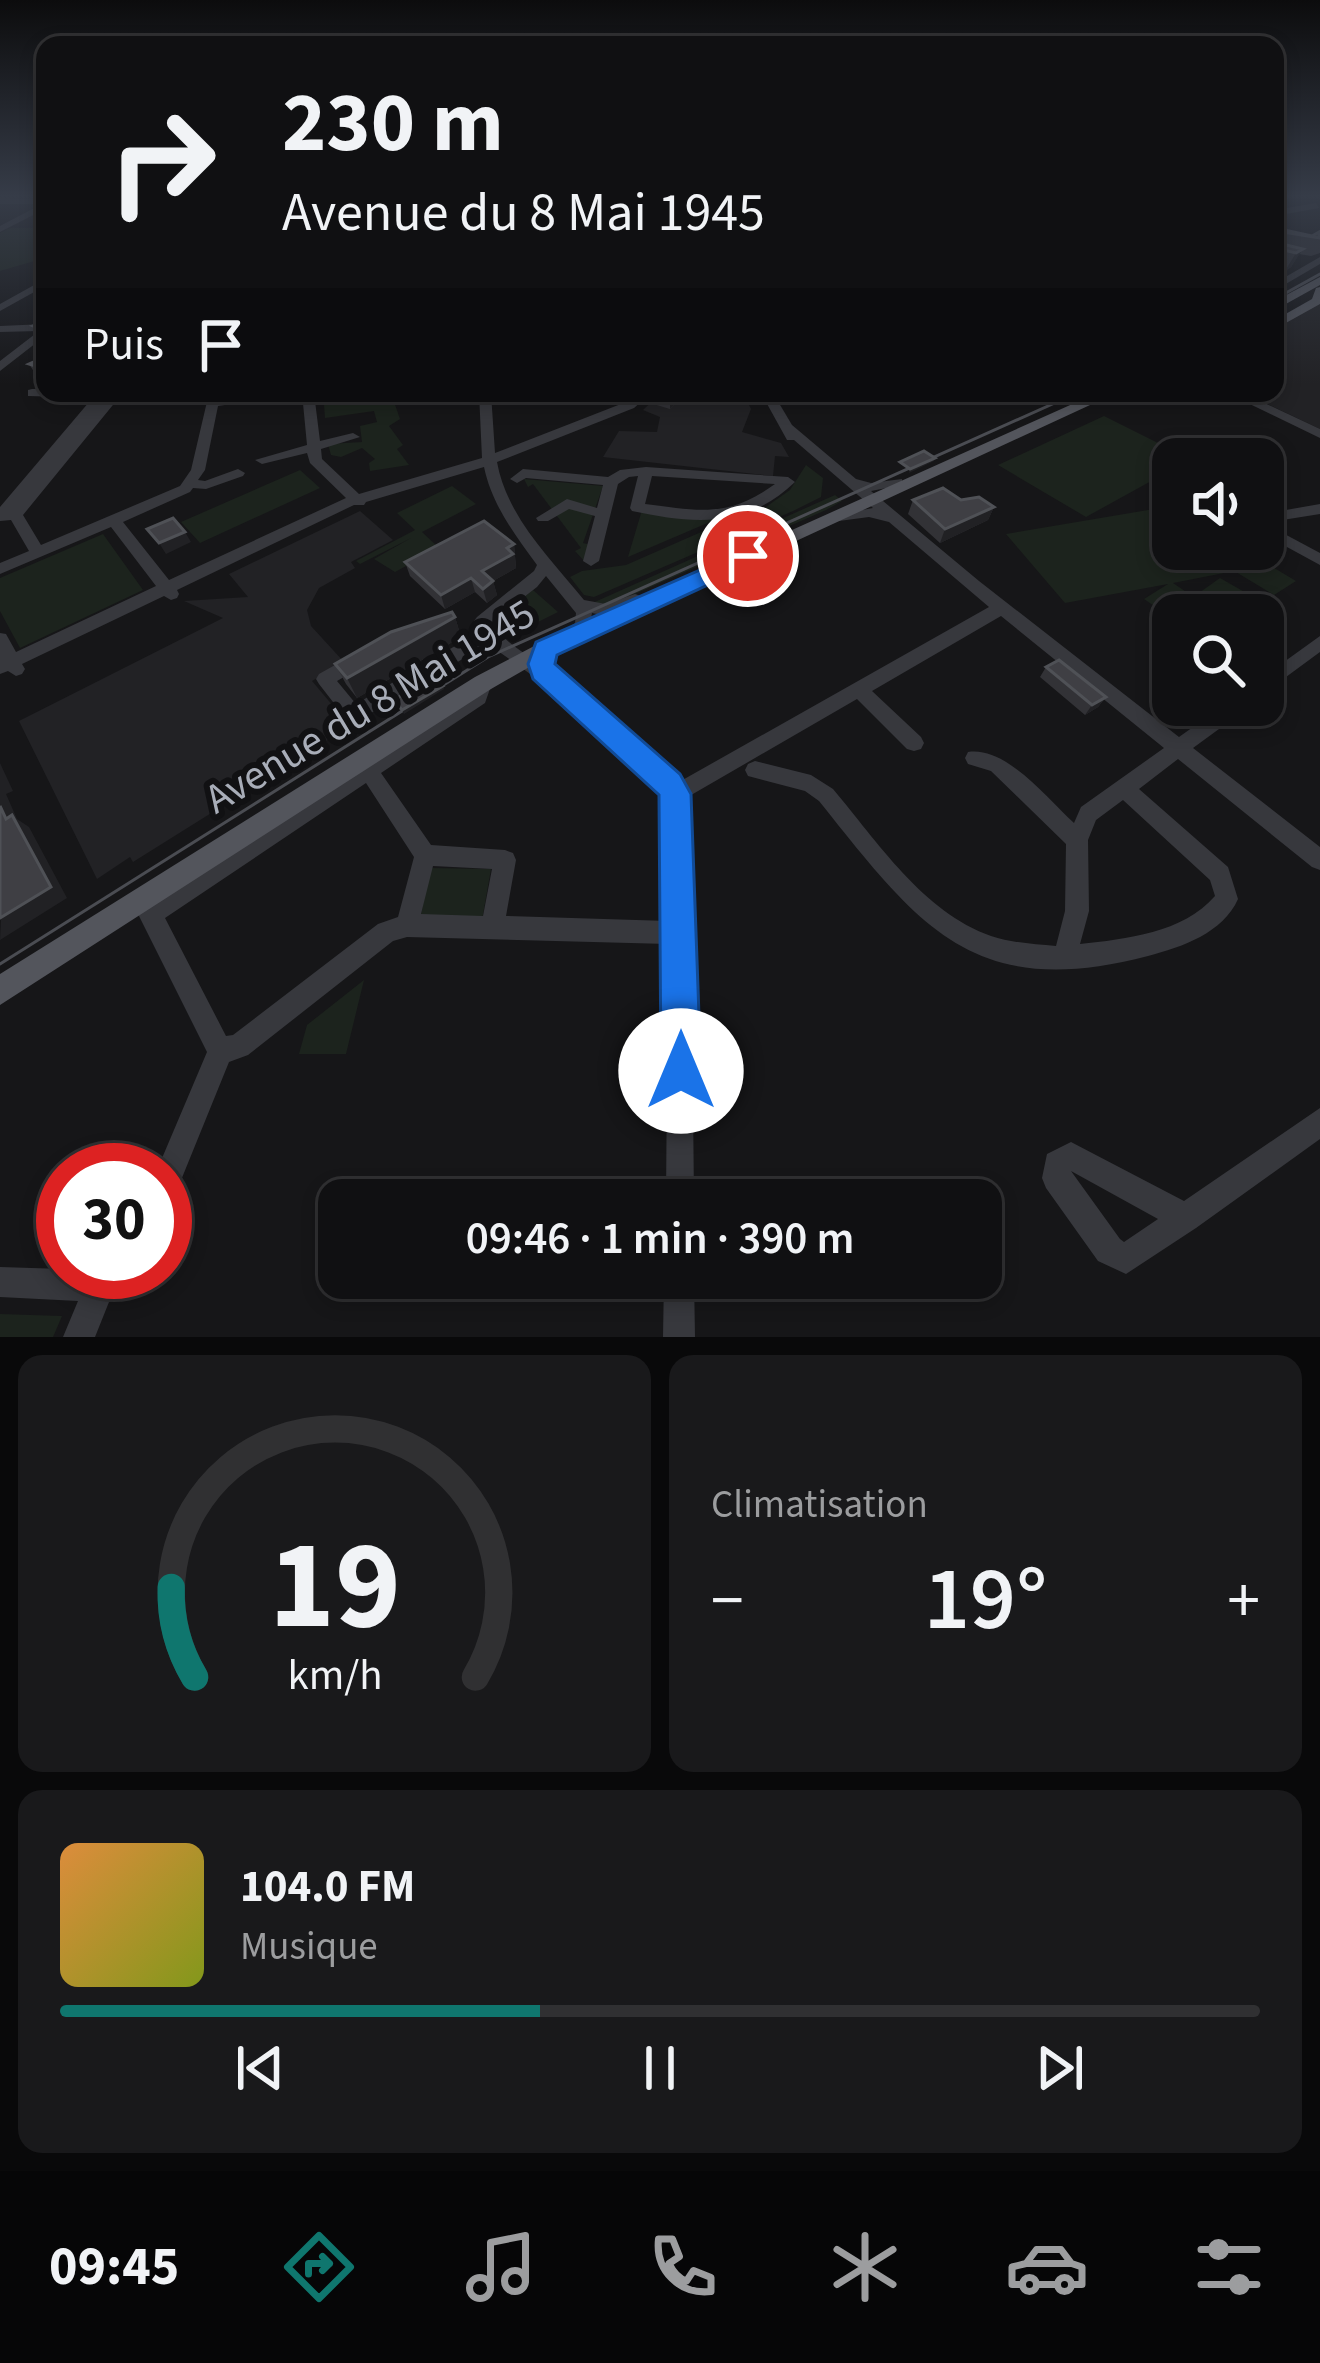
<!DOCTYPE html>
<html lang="fr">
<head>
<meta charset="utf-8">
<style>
  body { margin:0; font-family:"Source Sans 3",sans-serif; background:#19191b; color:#f1f3f6; height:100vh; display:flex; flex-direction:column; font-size:45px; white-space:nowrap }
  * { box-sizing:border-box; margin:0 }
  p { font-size:39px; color:#9c9d9f }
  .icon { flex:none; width:66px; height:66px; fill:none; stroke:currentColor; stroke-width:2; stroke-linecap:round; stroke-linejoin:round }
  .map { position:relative; height:1337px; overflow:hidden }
  .sheet { display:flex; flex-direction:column; gap:18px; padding:18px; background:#09090a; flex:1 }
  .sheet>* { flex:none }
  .top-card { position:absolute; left:36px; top:36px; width:1248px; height:366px; border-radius:24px; box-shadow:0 6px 18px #0003,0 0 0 3px #303032; background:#101012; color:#f1f3f6; overflow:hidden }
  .buttons { position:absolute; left:1152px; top:438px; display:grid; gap:24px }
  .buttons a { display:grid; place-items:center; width:132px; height:132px; border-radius:24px; background:#101012; box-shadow:0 6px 18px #0003,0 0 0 3px #303032; font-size:60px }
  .speed { position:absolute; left:36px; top:1143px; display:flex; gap:24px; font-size:60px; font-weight:700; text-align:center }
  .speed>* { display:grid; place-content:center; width:156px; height:156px; border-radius:50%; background:#101012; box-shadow:0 6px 18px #0003,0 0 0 3px #303032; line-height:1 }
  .speed .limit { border:18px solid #d22; background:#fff; color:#111 }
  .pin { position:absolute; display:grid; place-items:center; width:102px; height:102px; color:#fff; margin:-51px; border:6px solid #fff; border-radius:50%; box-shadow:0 3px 12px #0007 }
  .me { position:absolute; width:132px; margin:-66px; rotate:0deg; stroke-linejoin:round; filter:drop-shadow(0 0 9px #0008) }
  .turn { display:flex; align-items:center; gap:42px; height:252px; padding:0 48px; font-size:54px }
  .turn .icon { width:156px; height:156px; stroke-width:2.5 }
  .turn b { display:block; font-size:84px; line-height:102px }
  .then { display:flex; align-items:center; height:114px; padding:0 48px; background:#0003; gap:24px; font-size:45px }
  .big { font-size:90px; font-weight:600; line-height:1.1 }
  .sheet .widget { flex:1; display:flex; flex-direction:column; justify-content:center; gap:18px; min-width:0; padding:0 42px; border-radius:24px; background:#19191b }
  .sheet .dial { align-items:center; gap:0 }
  .dial svg { height:312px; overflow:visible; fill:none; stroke:#303032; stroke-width:7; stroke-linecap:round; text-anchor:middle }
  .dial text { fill:#f1f3f6; stroke:none }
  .song { display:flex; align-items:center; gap:36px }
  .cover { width:144px; height:144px; border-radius:18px; background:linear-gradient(135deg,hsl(30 70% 55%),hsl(70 70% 35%)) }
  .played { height:12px; border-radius:6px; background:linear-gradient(90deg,#0f766e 40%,#303032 40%) }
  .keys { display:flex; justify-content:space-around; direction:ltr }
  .heat { display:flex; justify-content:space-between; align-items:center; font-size:66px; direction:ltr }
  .sheet .tiles { flex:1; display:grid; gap:18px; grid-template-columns:1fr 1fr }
  .widget:last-child { grid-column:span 2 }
  .trip { position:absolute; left:318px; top:1179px; width:684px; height:120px; border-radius:24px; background:#101012; box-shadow:0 6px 18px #0003,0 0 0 3px #303032; font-weight:600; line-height:120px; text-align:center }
  .menu { display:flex; height:192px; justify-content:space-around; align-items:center; background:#060607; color:#9c9d9f }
  .menu .icon { width:84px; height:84px }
  .menu .current { color:#0f766e }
  .menu b { font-size:54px; color:#f1f3f6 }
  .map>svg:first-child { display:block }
  .built { fill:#222225 }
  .green { fill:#1c231d }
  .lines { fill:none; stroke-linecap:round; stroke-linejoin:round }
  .minor { fill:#37383d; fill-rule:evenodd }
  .major { fill:#53555c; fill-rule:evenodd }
  .tram { stroke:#4a4c52; stroke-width:3 }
  .wall { fill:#323236 }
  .shaded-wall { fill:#212124 }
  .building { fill:#3f3f44; stroke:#4f5156; stroke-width:3 }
  .route { fill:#1a73e8; stroke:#114b97; stroke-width:3 }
  .labels { text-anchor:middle; stroke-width:12; stroke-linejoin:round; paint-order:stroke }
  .street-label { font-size:42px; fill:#a8adb8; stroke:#111113 }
</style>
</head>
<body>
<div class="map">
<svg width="1320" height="1337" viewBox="0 0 1320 1337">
  <rect width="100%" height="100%" fill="#161618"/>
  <path class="built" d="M1320 301V429L1244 393H1275V328Z
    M661 393H743L751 409 742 432 781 443 789 457 775 456 773 476 603 457 619 431 657 432 660 417 643 410Z
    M360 511 393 540 351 562 355 568 319 588 307 610 311 626 344 662 312 681 350 726 133 862 130 857 97 879 19 721 223 618 184 601 248 597 229 574Z"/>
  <path class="green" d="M10 228H45V258L0 271V233Z
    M375 393H391L400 419 389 426 403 445 397 449 409 465 370 471 369 463 375 459 362 448 341 457 331 455 328 444 362 442 360 426 377 422 374 411 325 418 324 405 362 401Z
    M1104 416 1190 459H1173V469L1086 517 998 465Z
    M806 465 823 478 821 497 793 511 594 597 584 595 570 577 582 571 626 565 749 511 753 516 790 490Z
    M300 470 320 488 200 543 181 522Z
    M524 479 603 486 583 543 591 545 585 562 575 551 581 548 533 484 528 487Z
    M452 486 476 504 422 532 439 548 395 572 374 559 411 538 360 564 356 561 415 530 397 513Z
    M835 495 842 501 826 510 628 597 602 606 588 605Z
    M1154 509 1173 526V549H1198L1224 573 1173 583 1220 615 1173 619 1144 599 1168 584 1065 603 1006 534Z
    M642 510 717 519 628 557Z
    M103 534 143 590 20 648 0 611V578Z
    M1235 549H1242L1296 581 1274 595 1216 560Z
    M1220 578 1262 602C1232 624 1224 612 1196 595Z
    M533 590 558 612 504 639 492 621Z
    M430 868 491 869 482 920 421 915Z
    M364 980 346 1054H299L307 1025Z
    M0 1314 62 1316 53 1337H0Z"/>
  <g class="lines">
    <path class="minor" d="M0 198 45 199V209L0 232V226L42 204H0Z
      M1316 203 1319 208 1275 216V210Z
      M1320 257V264L1284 285 1275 283Z
      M45 279V286L0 311V304Z
      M45 324V336L0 371V361L39 331 0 332V326Z
      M32 389H45V393H70L64 397 28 396V390Z
      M113 393 119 397 117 400 23 515 41 545 180 486 191 470 209 393H221L220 398 256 393H286L280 397 218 406 205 470 198 480 205 481 238 469 245 473 243 476 206 489 193 488 190 492 123 522 169 580 346 498 310 463 307 453 262 464 255 460 307 445 302 393H314L320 441 353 433 360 437 321 449 322 459 359 494 482 458 479 393H491L495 453 626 402 637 393H651L634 408 497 462C507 517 550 558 584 600L606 604 635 594 641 596 643 600 641 604 607 616 592 613 589 630 567 641 558 635 575 623 576 613 546 576 537 587 492 622C507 649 541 661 566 679 604 707 648 746 679 782L989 607 889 522 869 517 824 523V517L873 508 794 440H787L761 393H773L792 425 856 479 871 483 902 479V485L871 491 979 581 1179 737 1224 705H1247L1245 710 1193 748 1320 847V870L1312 867 1178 759 1139 789 1228 867 1238 899C1223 933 1182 947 1148 956 973 1002 919 926 819 801L805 791 748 776 745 770 748 764 755 761 811 775 833 789C877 841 923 912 991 936 1012 943 1034 944 1056 946L1065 911 1066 844 991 771 968 764 965 758 968 752C1006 746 1047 798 1074 823L1081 807 1164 748 1001 616 872 691 921 737 924 743 921 749 914 751 907 749 857 699 686 798 691 906 694 1200H666L668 944 407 937 393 941 248 1055 229 1062 175 1195 165 1199V1170H157L207 1052 138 914 135 906 138 898 146 895 154 899 470 694 477 678H489L492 683 485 703 381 773 431 845 505 850 513 853 516 860 506 916 668 921 665 795 567 700 488 644 354 723 347 720 319 684 316 679 319 674 351 656H363L366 661 363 666 337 681 356 704 479 632 474 621 477 617 534 571 537 565C515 535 492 505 484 467L366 502 364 505H354L177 590 179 594 177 598 171 600 164 596 22 664 25 669 22 674 16 676 8 671 0 674V633L6 634 16 652 156 586 111 527 0 574V563L29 551 11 520 0 521V507L95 395ZM366 783 414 857 398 917 378 924 233 1035 226 1036 165 918ZM1123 800 1210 880 1215 896C1183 933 1126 939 1080 944L1089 911 1088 840 1096 820ZM433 866 492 869 483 916 421 914Z
      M1227 393H1243L1320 429V438Z
      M646 467 788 477 795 482C746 529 694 524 632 511L630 508 638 476 629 477 618 484 599 561 591 566 583 561 595 516 569 509 548 521H538L536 518 567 499 597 508 603 485 526 478 517 483 510 479 523 469 608 477 620 470ZM652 476 775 484C728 518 700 511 645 504Z
      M1320 504V514L1264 523 1320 553V565L1263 534V514Z
      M1320 636V652L1263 694V677Z
      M1320 1108V1139L1196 1228 1126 1274 1098 1261 1046 1188 1042 1178 1047 1154 1071 1142 1184 1201ZM1071 1171 1158 1219 1124 1242 1120 1239Z
      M0 1267 63 1269V1272H143C137 1287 125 1299 109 1302L95 1337H63L78 1301 0 1297Z
      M664 1278H694L695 1337H663Z"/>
    <path class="major" d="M1320 277V285L1275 310V301Z
      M1320 287V304L1275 329V320L1312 299 1316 288Z
      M1097 393H1116L552 654 491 689 0 1005V974L475 677 538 644Z"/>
    <path class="tram" d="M1275 299 1320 274
      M0 964 488 657 1077 393"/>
  </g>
  <path class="wall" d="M1275 228 1312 236 1320 232V253L1311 256 1299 254 1291 267 1285 271 1275 269Z
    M45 322V345L33 326Z
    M45 357V384H42L29 364Z
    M686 393 670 409 650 403V396Z
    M913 500H961L994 507 988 520 940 543 908 514Z
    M514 544 516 568 493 581 497 595 487 603 475 592 445 609 410 576 405 562Z
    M455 617 461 637 357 698 346 684 335 664Z
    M1046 667 1106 697 1098 707 1085 715 1040 677Z"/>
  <path class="shaded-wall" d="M1303 249 1291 267 1285 271 1296 253Z
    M679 393H686L670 409V402Z
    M935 458 934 461 909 473 910 469Z
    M994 507 988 520 940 543 945 529Z
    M185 532 191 542 166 554 159 543Z
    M514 544 516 568 486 585 482 571 507 548Z
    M471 578 475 592 445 609 441 595Z
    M493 581 497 595 487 603 483 589Z
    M455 617 461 637 357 698 347 678Z
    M443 686 444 689 404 714 402 710Z
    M1106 697 1098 707 1085 715 1092 705Z
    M0 763 13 791 6 794 17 819 29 827 67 898 0 940 6 819 0 806Z"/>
  <path class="building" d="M1275 228 1312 236 1319 232 1320 238 1283 232 1282 244 1303 249 1296 253 1275 248Z
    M45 322V331L33 326Z
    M45 357V369L29 364Z
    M653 393H679L670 402 650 396Z
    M924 451 935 458 910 469 900 462Z
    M943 488 961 500 979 497 994 507 945 529 913 500Z
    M173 518 185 532 159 543 147 529Z
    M484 521 514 544 507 548 513 554 482 571 493 581 483 589 471 578 441 595 405 562Z
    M452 612 455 617 347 678 335 664 391 632Z
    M1059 660 1106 697 1092 705 1046 667Z
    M434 677 443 686 402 710 394 700Z
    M0 806 6 819 12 815 51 887 0 918Z"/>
  <linearGradient id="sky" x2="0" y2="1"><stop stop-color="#0c0c0d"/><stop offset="0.51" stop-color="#363c48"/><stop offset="1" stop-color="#363c48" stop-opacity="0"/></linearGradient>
  <rect width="1320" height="384" fill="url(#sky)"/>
  <path class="route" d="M748 549 760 556 757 562 557 655 555 664 680 774 691 794 701 1071 695 1085 681 1091 667 1085 661 1071 659 795 533 679 528 664 536 642Z"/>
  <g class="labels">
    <g class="street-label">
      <text transform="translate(369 705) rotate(-31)" y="15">Avenue du 8 Mai 1945</text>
    </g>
  </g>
</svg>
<div class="buttons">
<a><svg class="icon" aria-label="sound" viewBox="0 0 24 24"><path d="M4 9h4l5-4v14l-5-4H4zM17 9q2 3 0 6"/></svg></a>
<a><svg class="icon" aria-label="search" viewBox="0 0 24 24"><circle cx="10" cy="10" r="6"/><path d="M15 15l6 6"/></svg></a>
</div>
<div class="speed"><div class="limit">30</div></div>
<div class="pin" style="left:748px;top:556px;background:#d93025"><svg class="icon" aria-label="arrive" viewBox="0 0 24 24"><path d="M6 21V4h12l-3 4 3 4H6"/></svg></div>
<svg class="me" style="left:681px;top:1071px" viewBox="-20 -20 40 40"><circle r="19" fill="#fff"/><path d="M0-13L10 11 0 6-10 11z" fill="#1a73e8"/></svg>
<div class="trip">09:46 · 1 min · 390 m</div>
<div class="top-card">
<div class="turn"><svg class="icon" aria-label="right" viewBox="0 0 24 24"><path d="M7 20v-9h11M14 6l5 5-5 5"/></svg><div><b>230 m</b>Avenue du 8 Mai 1945</div></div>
<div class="then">Puis<svg class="icon" aria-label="arrive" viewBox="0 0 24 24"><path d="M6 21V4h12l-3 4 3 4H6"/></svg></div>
</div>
</div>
<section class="sheet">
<div class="tiles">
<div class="widget dial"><svg viewBox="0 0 100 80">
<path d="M14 69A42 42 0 1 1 86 69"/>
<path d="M14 69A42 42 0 0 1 8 46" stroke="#0f766e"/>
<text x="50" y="56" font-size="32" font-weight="700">19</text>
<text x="50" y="72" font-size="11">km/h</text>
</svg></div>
<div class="widget"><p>Climatisation</p>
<div class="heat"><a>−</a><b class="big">19°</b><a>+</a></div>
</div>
<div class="widget">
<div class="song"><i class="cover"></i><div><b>104.0 FM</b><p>Musique</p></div></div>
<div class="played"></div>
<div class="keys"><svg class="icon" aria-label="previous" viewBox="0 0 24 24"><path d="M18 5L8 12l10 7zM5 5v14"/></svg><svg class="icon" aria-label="pause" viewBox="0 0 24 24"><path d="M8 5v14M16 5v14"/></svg><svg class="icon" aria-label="next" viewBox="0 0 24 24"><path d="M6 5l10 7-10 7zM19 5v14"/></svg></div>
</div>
</div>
</section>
<nav class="menu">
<b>09:45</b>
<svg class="icon current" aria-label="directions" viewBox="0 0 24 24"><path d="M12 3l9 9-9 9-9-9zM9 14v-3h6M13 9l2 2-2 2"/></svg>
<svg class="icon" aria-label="music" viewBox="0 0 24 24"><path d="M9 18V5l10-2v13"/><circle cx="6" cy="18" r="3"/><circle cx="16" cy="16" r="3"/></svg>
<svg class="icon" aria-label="phone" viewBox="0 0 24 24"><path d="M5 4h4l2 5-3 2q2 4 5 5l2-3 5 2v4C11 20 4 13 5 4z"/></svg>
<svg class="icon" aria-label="climate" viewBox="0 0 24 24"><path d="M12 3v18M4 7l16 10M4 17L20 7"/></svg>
<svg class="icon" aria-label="car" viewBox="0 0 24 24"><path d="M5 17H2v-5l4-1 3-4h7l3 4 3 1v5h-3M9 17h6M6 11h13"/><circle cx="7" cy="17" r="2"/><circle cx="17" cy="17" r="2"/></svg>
<svg class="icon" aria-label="filters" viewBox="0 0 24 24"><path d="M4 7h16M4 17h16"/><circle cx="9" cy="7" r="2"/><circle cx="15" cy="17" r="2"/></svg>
</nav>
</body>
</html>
